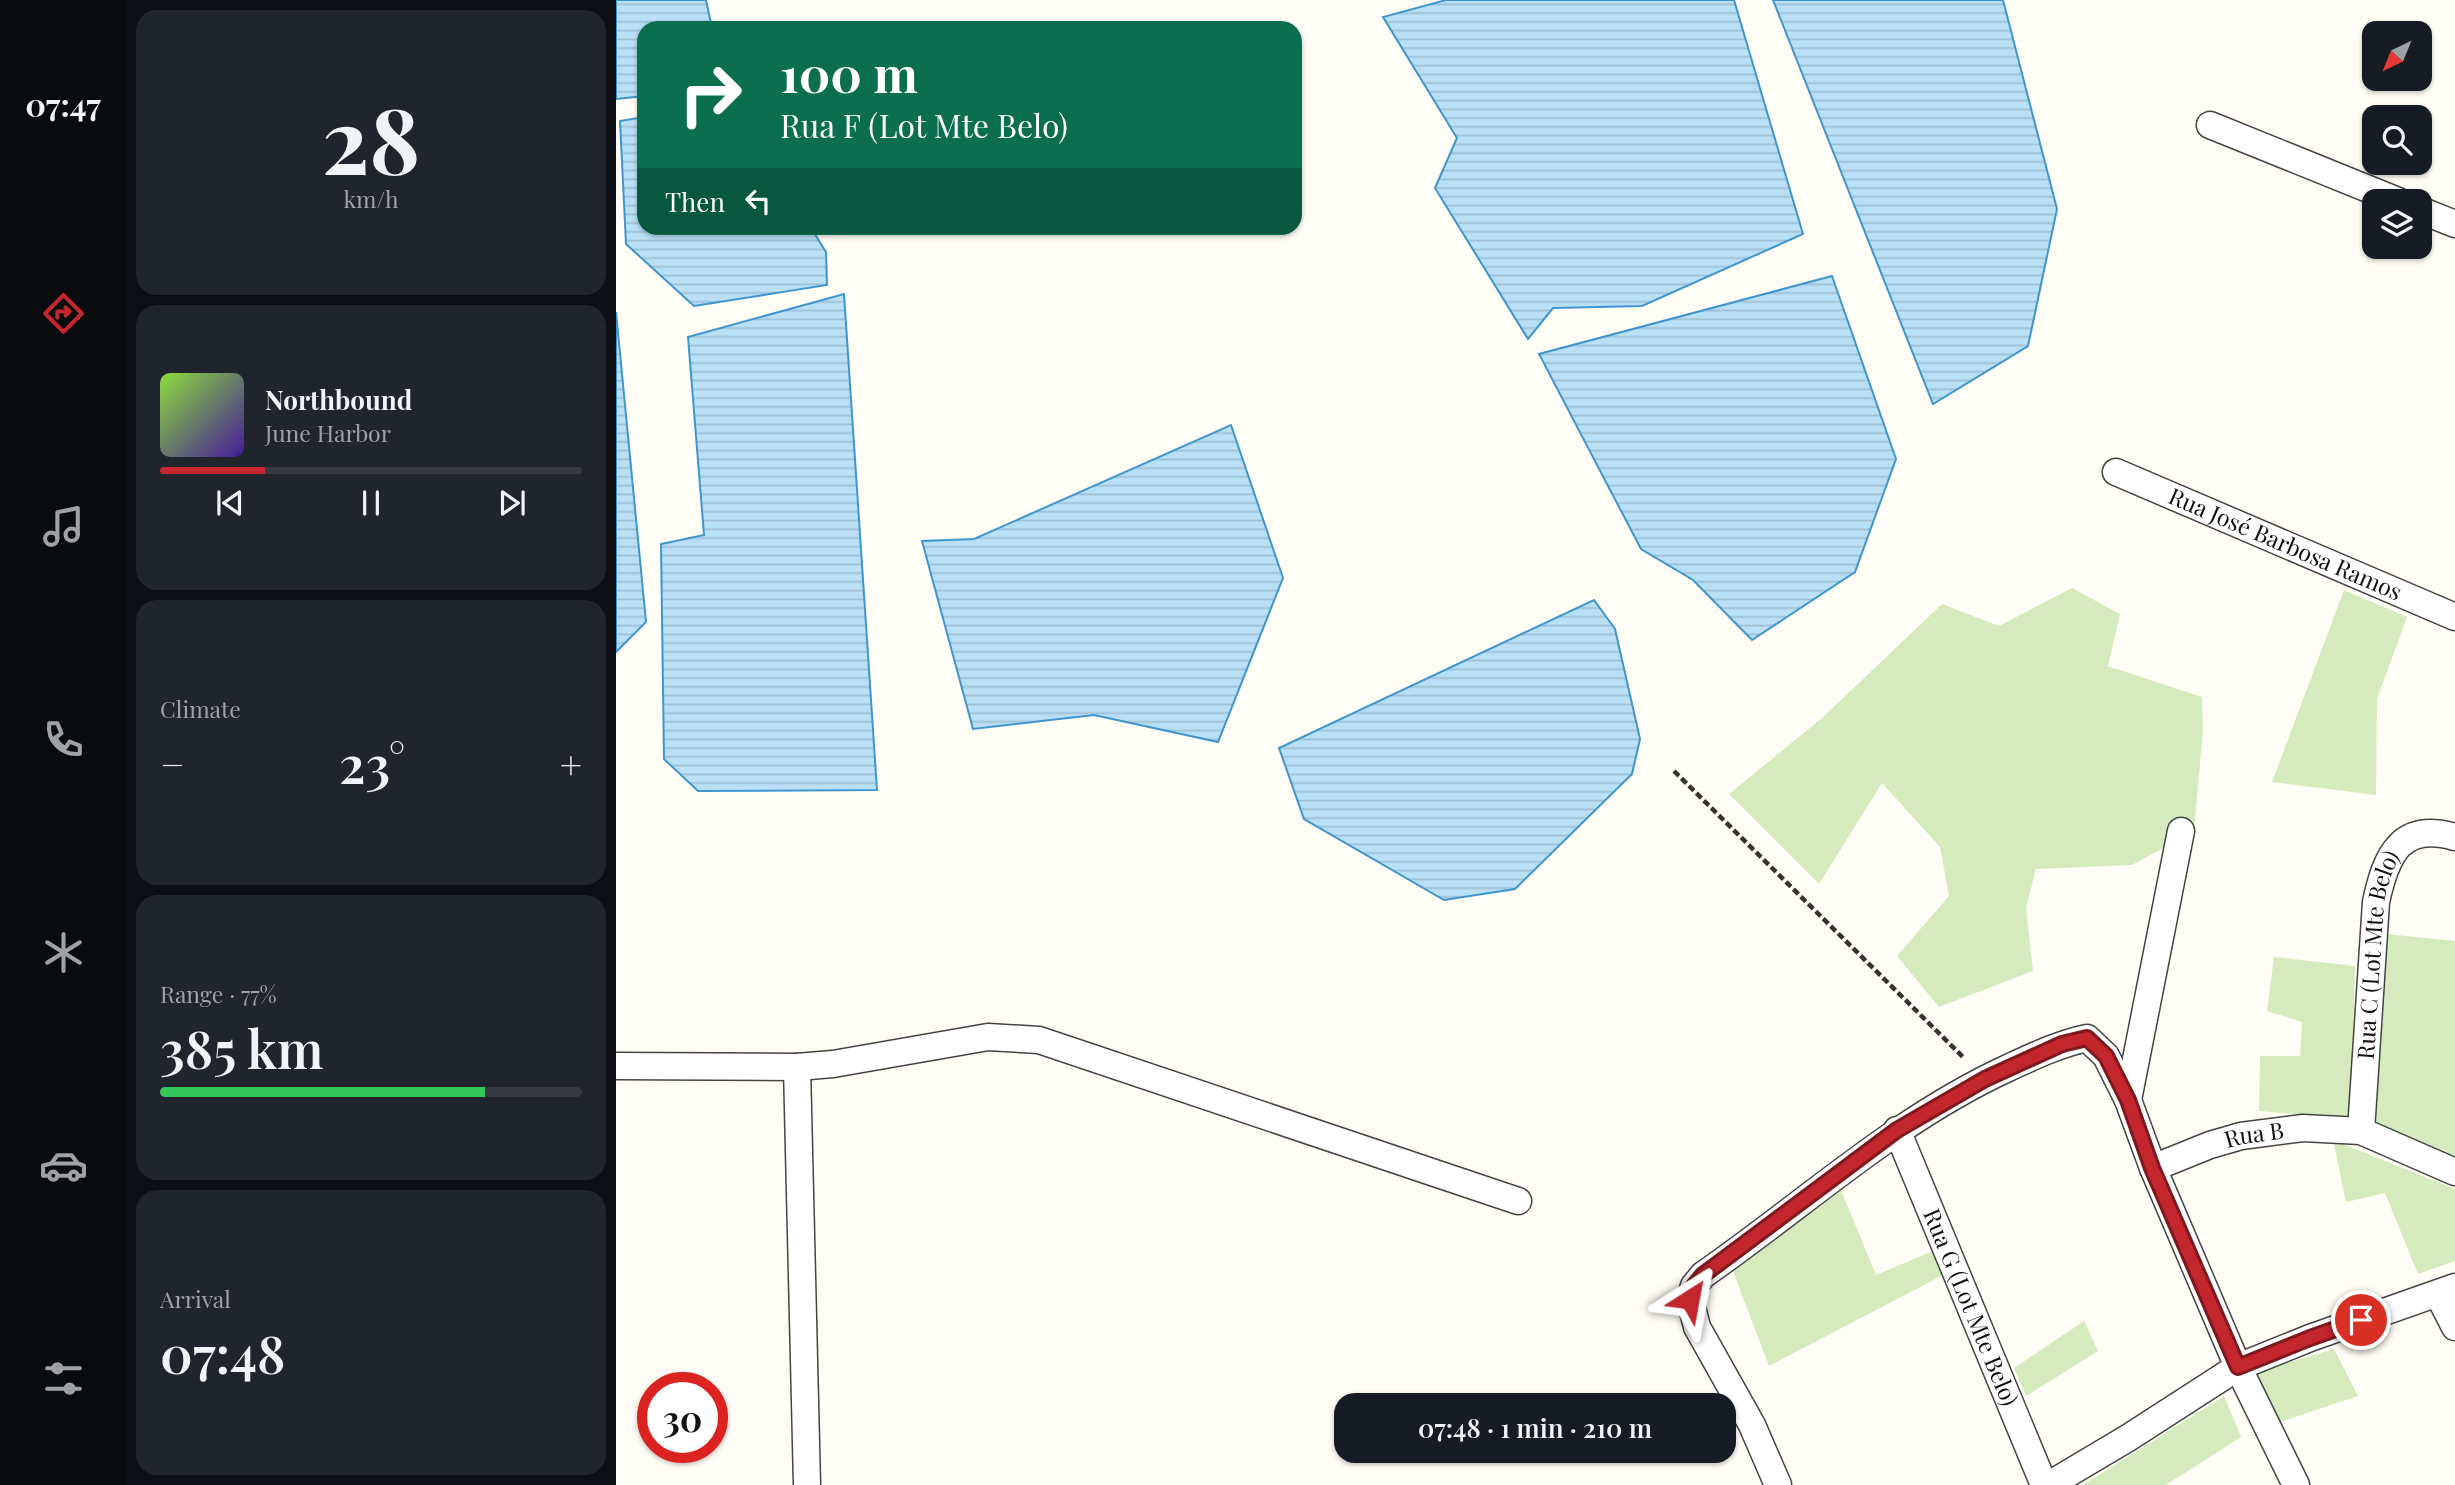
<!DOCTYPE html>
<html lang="en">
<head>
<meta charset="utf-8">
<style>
  body { margin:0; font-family:"Playfair Display",serif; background:#20242c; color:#f1f3f6; height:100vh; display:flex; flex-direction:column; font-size:26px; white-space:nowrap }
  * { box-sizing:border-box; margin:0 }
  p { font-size:23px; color:#9ea1a6 }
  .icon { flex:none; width:38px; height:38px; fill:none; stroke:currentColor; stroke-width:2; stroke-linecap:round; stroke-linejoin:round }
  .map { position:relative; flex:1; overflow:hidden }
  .details { display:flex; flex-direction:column; gap:10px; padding:10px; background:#0d0f14; width:490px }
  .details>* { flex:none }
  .top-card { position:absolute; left:21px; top:21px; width:665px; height:214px; border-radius:21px; box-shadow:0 2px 5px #0004; background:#0b6e4f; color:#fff; overflow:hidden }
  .needle { width:46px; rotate:223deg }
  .fabs { position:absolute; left:1746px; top:21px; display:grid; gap:14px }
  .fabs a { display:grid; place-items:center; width:70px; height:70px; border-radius:14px; background:#171b24; box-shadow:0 2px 5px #0004; font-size:35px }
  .speed { position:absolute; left:21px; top:1372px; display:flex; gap:14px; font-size:35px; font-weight:700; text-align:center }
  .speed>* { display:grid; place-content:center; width:91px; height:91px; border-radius:50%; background:#171b24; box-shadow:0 2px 5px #0004; line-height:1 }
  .speed .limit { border:10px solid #d22; background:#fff; color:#111 }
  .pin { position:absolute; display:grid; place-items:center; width:60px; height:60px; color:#fff; margin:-30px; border:4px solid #fff; border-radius:50%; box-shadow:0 2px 7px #0007 }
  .me { position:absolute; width:77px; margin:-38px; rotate:34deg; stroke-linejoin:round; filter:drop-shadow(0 0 5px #0008) }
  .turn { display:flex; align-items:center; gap:24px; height:147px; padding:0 28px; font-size:32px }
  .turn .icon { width:91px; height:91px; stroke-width:2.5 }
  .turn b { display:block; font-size:49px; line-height:60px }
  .then { display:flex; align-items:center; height:66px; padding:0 28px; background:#0003; gap:14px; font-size:26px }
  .big { font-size:52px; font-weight:600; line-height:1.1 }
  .details .tile { flex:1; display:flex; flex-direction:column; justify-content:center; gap:10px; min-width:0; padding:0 24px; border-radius:21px; background:#20242c }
  .details .dial { align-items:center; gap:0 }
  .dial b { font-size:91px; line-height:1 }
  .song { display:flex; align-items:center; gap:21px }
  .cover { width:84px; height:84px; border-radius:10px; background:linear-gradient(135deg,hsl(90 70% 55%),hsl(260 70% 35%)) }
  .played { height:7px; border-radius:4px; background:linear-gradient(90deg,#c4262e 25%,#363941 25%) }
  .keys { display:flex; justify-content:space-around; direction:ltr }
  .heat { display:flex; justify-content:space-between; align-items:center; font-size:38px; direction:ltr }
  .charge { height:10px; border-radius:5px; background:linear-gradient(90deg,#34c759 77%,#363941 0) }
  .trip { position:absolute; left:718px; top:1393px; width:402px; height:70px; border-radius:21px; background:#171b24; box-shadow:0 2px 5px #0004; font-weight:600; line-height:70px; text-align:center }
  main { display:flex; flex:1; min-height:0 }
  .menu { display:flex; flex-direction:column; width:126px; justify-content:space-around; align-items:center; background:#090b0e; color:#9ea1a6 }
  .menu .icon { width:49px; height:49px }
  .menu .selected { color:#c4262e }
  .menu b { font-size:32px; color:#f1f3f6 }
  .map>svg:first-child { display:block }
  .grass { fill:#d5ebbd }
  .water { fill:url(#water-rules); stroke:#3f96cf; stroke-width:2 }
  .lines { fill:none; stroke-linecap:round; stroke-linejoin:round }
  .minor-casing { stroke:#444; stroke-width:29 }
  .path { stroke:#333; stroke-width:4.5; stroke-dasharray:7 3.5; stroke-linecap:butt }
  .minor { stroke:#fff; stroke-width:26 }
  .route-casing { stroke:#7f191e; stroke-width:18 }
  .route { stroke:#c4262e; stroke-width:12 }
  .labels { text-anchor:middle; stroke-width:7; stroke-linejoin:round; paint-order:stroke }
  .street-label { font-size:23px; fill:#111; stroke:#fff }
</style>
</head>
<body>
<main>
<nav class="menu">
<b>07:47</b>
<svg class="icon selected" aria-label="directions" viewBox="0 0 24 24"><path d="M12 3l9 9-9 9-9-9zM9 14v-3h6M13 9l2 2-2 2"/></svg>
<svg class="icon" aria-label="music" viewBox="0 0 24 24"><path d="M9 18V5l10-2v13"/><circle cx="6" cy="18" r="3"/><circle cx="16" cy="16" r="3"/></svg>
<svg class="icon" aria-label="phone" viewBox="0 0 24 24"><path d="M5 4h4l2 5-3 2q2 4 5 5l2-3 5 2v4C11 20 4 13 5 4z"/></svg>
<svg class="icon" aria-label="climate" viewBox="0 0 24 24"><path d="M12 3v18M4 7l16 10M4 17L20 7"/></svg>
<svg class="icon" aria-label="car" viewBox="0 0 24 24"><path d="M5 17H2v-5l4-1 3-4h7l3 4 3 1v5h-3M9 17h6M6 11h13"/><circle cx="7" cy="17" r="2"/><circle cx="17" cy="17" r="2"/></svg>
<svg class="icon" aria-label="filters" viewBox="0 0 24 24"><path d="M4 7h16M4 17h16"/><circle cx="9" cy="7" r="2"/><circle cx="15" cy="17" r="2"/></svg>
</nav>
<section class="details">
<div class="tile dial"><b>28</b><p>km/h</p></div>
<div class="tile">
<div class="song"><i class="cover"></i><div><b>Northbound</b><p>June Harbor</p></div></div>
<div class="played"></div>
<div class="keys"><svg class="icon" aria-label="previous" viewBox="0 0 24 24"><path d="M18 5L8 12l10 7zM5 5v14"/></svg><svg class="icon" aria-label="pause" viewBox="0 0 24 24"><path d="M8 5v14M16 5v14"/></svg><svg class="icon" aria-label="next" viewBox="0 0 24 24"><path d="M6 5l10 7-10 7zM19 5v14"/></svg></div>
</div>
<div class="tile"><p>Climate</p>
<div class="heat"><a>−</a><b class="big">23°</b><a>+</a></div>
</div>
<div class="tile"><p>Range · 77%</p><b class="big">385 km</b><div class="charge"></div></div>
<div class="tile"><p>Arrival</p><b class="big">07:48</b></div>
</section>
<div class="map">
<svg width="1839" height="1485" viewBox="0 0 1839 1485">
  <defs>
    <pattern id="water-rules" width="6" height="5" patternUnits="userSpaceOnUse" patternTransform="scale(1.75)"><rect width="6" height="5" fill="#b9e0f7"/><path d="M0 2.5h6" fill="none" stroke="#9ebfd3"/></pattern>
  </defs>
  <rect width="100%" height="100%" fill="#fffdf5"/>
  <path class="grass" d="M1456 588 1504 614 1492 666 1586 697 1587 730 1578 831 1516 865 1420 869 1410 908 1417 971 1323 1007 1281 956 1333 896 1324 847 1266 783 1203 884 1113 794 1206 718 1326 604 1383 626Z
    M1728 590 1791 617 1761 699 1760 795 1656 782Z
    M1770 934 1839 941V1158L1760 1127Z
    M1658 957 1739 966 1735 1119 1643 1111 1644 1056H1684L1686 1022 1651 1011Z
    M1717 1140 1839 1189V1261L1802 1274 1769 1193 1730 1202Z
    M1222 1183 1260 1275 1317 1251 1331 1273 1153 1366 1118 1274 1119 1244Z
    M1468 1321 1482 1351 1410 1396 1398 1368Z
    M1718 1349 1742 1396 1660 1423 1636 1373Z
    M1608 1396 1625 1437 1550 1485H1467Z"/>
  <path class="water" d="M0 0H90L96 28H28V96L0 99Z
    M830 0H1118L1187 234 1026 306 937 308 912 339 819 188 841 138 767 17Z
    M1157 0H1387L1441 209 1412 346 1317 404Z
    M28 117V228H195L210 252 211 285 78 306 10 244 4 121Z
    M1216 276 1280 459 1239 572 1136 640 1077 580 1025 549 923 354Z
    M228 294 261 790 82 791 48 759 45 544 88 535 72 337Z
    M0 312 30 622 0 652Z
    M615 425 667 578 602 742 478 715 357 729 306 541 358 539Z
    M978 600 999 629 1024 739 1016 774 899 889 828 900 688 819 663 748Z"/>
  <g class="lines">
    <defs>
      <g id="minor">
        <path d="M1594 125 1782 201"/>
        <path d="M1804 210 1839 224"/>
        <path id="s1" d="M1500 472 1839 617"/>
        <path d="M0 1066 181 1067 217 1064 372 1037 423 1040 902 1201"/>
        <path d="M181 1067 191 1485"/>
        <path d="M1512 1100 1565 831"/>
        <path id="s2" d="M1281 1130 1428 1485"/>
        <path id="s3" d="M1745 1131 1760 902C1770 856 1784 821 1839 837"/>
        <path id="s4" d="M1537 1168 1594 1145 1625 1136 1687 1128 1745 1131 1839 1172"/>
        <path d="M1822 1294 1839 1327"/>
        <path d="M1162 1485 1136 1425 1081 1327 1074 1299 1078 1286 1087 1275C1188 1205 1279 1120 1392 1068 1418 1056 1443 1044 1471 1038L1490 1056 1512 1100 1537 1168 1622 1367 1680 1485"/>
        <path d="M1433 1485 1512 1438 1622 1367 1694 1338 1839 1287"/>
      </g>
    </defs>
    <use href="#minor" class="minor-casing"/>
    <path class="path" d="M1058 771 1348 1058"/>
    <use href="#minor" class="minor"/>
  </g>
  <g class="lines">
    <defs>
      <path id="route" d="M1074 1299 1078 1286 1087 1275 1281 1130 1369 1079 1446 1044 1471 1038 1490 1056 1512 1100 1536 1168 1622 1367 1694 1338 1745 1320"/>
    </defs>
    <use href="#route" class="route-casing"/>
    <use href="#route" class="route"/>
  </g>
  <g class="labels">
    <g class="street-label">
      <text dy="8" stroke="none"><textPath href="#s1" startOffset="184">Rua José Barbosa Ramos</textPath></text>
      <text dy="8" stroke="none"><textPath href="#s3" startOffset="177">Rua C (Lot Mte Belo)</textPath></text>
      <text dy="8" stroke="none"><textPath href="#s4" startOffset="107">Rua B</textPath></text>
      <text dy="8" stroke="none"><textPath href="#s2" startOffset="192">Rua G (Lot Mte Belo)</textPath></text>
    </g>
  </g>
</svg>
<div class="fabs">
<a><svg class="needle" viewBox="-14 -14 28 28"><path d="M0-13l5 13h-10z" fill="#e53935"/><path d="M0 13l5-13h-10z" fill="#9ea1a6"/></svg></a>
<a><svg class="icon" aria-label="search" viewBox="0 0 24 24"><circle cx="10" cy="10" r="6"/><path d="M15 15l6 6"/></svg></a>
<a><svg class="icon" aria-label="layers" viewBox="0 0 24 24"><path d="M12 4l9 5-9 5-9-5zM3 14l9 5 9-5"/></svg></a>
</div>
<div class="speed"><div class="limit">30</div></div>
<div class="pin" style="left:1745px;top:1320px;background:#d93025"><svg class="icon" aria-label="arrive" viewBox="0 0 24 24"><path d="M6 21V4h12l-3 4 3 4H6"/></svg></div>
<svg class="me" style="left:1074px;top:1299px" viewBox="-20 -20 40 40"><path d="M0-17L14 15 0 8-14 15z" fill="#c4262e" stroke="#fff" stroke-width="4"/></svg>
<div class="trip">07:48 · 1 min · 210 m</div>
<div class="top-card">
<div class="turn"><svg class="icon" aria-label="right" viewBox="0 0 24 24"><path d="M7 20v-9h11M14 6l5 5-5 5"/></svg><div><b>100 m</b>Rua F (Lot Mte Belo)</div></div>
<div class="then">Then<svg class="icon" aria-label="left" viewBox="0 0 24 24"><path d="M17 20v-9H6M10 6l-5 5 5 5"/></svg></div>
</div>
</div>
</main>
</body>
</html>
